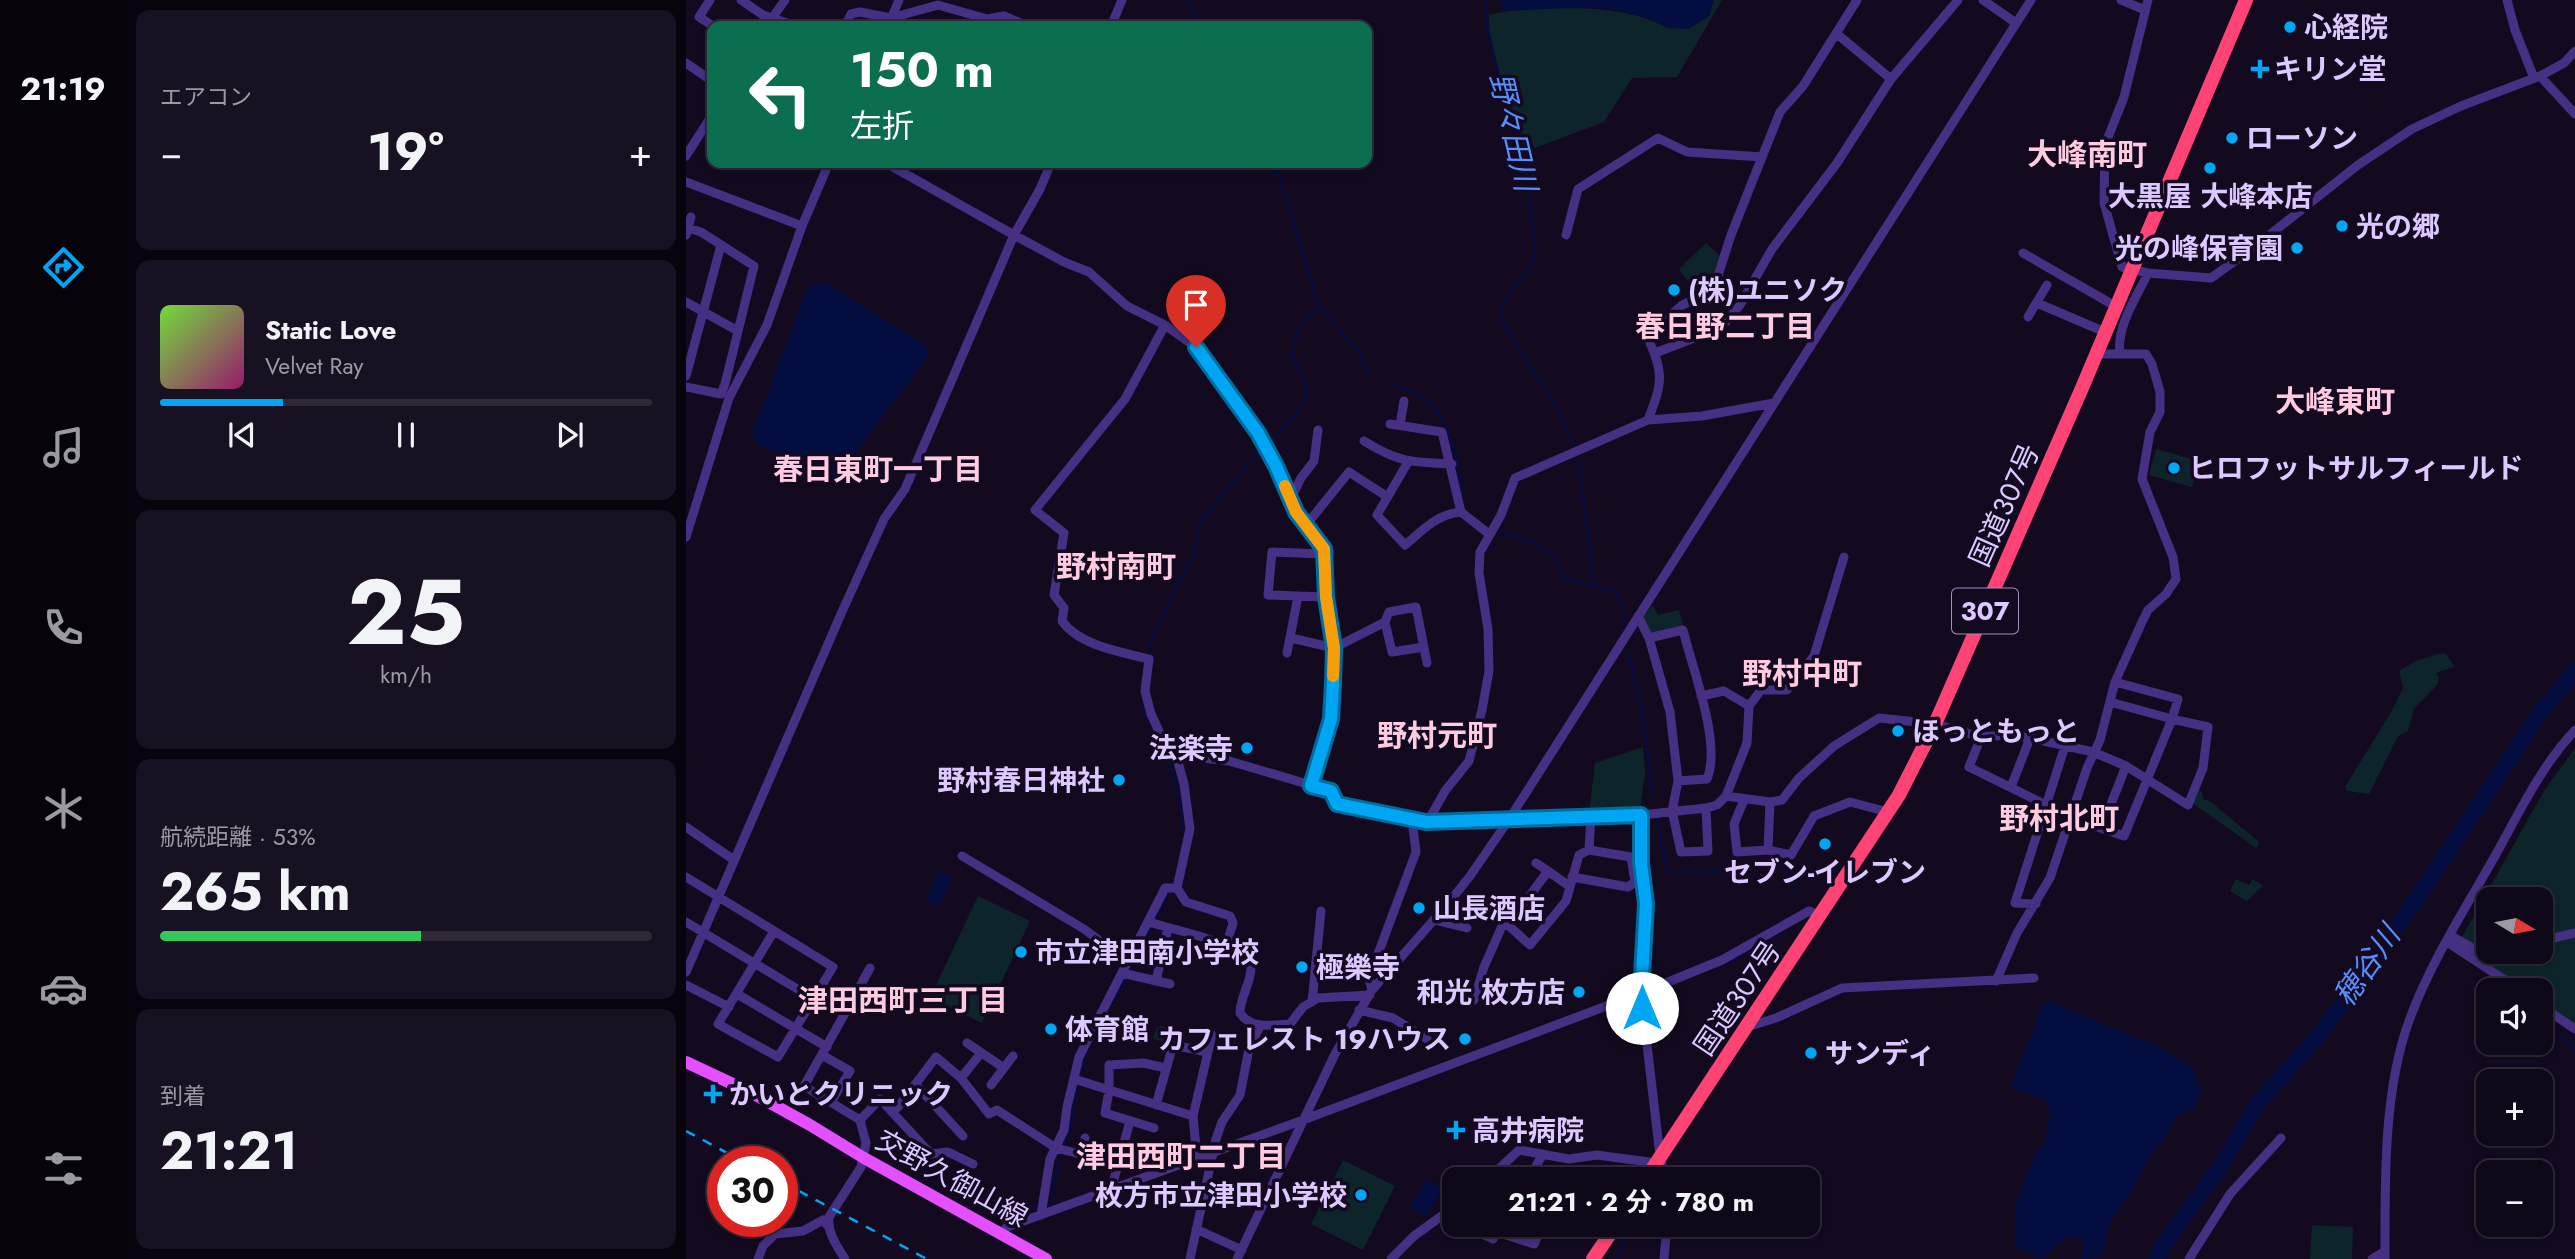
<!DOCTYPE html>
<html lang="ja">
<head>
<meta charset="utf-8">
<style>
  body { margin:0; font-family:Jost,"Noto Sans JP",sans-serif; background:#171121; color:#f1f3f6; height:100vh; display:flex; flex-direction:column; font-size:26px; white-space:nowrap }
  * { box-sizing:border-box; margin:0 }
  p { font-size:23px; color:#9b9aa2 }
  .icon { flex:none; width:38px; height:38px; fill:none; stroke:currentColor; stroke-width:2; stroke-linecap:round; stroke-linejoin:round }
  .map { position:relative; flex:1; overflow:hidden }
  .details { display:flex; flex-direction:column; gap:10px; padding:10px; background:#08040d; width:560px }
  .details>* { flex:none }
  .hud { position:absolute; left:21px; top:21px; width:665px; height:147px; border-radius:14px; box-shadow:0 4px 10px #0003,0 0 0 2px #2e2937; background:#0b6e4f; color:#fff; overflow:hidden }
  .needle { width:46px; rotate:100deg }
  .fabs { position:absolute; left:1790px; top:887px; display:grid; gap:14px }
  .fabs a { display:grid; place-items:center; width:77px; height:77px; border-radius:14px; background:#0e0818; box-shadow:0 4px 10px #0003,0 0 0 2px #2e2937; font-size:35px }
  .speed { position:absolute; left:21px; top:1146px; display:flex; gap:14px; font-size:35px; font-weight:700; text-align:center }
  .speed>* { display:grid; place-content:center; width:91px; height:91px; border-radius:50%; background:#0e0818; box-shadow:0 4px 10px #0003,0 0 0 2px #2e2937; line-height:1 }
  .speed .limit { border:10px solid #d22; background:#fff; color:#111 }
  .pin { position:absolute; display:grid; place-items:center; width:60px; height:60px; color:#fff; margin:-72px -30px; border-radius:50% 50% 50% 0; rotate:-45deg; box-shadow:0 0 7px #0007 }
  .pin .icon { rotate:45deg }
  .me { position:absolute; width:77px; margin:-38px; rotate:0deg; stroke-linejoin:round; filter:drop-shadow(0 0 5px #0008) }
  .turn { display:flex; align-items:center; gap:24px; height:147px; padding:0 28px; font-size:32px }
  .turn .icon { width:91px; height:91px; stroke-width:2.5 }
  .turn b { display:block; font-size:49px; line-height:60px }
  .big { font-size:52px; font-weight:700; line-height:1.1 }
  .details .widget { flex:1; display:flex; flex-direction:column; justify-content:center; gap:10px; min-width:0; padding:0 24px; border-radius:14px; background:#171121 }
  .details .dial { align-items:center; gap:0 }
  .dial b { font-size:91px; line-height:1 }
  .song { display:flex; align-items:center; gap:21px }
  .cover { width:84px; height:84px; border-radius:10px; background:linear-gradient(135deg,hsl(100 70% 55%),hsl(320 70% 35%)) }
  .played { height:7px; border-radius:4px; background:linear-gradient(90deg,#00a6f4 25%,#2e2937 25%) }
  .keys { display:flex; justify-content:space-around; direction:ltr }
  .heat { display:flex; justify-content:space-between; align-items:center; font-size:38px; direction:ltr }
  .charge { height:10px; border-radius:5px; background:linear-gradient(90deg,#34c759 53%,#2e2937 0) }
  .trip { position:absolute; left:756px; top:1167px; width:378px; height:70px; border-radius:14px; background:#0e0818; box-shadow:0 4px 10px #0003,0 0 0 2px #2e2937; font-weight:700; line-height:70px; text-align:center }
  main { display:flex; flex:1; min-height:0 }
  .tab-bar { display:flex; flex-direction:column; width:126px; justify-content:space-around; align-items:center; background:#06030a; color:#9b9aa2 }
  .tab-bar .icon { width:49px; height:49px }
  .tab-bar .selected { color:#00a6f4 }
  .tab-bar b { font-size:32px; color:#f1f3f6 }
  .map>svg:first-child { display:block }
  .green { fill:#0d252a; fill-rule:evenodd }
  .water { fill:#040d3f }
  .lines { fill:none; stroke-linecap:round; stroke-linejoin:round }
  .stream { stroke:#040d3f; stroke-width:2.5 }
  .river { stroke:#040d3f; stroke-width:16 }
  .minor { stroke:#463084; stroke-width:9 }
  .major { stroke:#e450ff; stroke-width:12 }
  .highway { stroke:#ff4475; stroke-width:14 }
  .rail { stroke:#00a6f4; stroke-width:2.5; stroke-dasharray:10 9; stroke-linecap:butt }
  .route-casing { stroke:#006c9f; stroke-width:18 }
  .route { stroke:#00a6f4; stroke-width:12 }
  .slow { stroke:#f59e0b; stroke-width:12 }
  .poi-dot { fill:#00a6f4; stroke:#130a20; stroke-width:2.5 }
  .labels { text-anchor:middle; stroke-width:7; stroke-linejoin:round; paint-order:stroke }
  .shield { fill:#130a20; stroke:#9f90bc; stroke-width:2 }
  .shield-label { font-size:26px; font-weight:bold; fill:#dbc9ff }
  .poi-label { font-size:28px; font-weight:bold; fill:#dbc9ff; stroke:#130a20; text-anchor:start }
  .street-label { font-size:28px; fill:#dbc9ff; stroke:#130a20 }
  .water-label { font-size:30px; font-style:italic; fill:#578dff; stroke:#130a20 }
  .neighbourhood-label { font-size:30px; font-weight:bold; fill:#ffcbe1; stroke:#130a20 }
</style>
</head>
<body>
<main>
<nav class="tab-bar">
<b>21:19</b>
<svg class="icon selected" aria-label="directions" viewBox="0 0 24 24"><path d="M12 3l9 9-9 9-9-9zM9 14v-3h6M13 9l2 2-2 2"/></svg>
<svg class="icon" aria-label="music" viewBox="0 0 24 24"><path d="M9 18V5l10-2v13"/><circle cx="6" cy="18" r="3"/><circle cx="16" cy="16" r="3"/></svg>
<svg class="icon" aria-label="phone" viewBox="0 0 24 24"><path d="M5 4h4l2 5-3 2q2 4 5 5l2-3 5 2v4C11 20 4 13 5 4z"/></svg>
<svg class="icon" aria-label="climate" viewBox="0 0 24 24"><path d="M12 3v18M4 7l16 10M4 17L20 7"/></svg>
<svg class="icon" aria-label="car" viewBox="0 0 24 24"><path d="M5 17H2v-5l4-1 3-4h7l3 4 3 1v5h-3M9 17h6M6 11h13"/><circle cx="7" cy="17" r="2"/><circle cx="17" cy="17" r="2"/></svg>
<svg class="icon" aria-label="filters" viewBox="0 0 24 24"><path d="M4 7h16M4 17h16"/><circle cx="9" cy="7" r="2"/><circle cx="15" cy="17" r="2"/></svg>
</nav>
<section class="details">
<div class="widget"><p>エアコン</p>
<div class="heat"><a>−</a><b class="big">19°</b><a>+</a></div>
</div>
<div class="widget">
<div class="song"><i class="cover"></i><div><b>Static Love</b><p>Velvet Ray</p></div></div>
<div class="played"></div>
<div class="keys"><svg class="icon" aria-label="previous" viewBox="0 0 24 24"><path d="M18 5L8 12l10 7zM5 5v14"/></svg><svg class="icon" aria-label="pause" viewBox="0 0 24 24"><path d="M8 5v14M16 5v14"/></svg><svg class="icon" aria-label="next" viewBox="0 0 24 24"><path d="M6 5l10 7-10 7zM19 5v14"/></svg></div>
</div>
<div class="widget dial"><b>25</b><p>km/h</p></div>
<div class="widget"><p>航続距離 · 53%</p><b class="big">265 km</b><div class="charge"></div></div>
<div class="widget"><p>到着</p><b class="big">21:21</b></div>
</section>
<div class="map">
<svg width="1889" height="1259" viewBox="0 0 1889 1259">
  <rect width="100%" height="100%" fill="#130a20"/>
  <path class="green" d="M1028 0H1036L991 77 946 78 918 122 838 152C826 116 801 51 803 15 820 10 836 10 853 9 898 7 941 7 982 28L1023 16Z
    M1020 243 1034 256 1026 277 1002 281 993 269Z
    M1470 449 1513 461 1506 487 1463 475Z
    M967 605 972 615 993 610 997 626 966 634 956 617Z
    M1756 653 1761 655 1768 667 1750 673 1753 677 1751 685 1728 709 1722 731 1712 736 1683 794 1661 791 1659 787 1704 714 1717 688 1713 671 1732 660Z
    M957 747 959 774 954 808 903 813 909 763Z
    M1889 748V1026L1855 1001V990H1841L1772 944 1858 791ZM1802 900H1855V952H1802Z
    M1512 789 1516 792 1517 799 1525 802 1573 842 1570 848 1505 802Z
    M1550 879 1563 885 1567 879 1577 886 1561 901 1544 891Z
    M292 896 344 921 296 1023 244 998Z
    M475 1026 496 1029 492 1041H486L483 1045 467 1038 471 1028Z
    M657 1160 709 1186 677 1250 625 1224Z
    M1626 1225 1667 1227 1666 1259H1624Z"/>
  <path class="water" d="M816 0H1028L1023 16 1003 29 982 28 963 18 931 10 895 7 817 11Z
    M135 283 141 284 236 343 243 352 241 358 150 478H142L71 444 67 439V431L121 290 126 285Z
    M253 871 266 877 253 906 241 900Z
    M1365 1002 1471 1046 1508 1069 1515 1091 1509 1108 1490 1117 1478 1140 1464 1156 1448 1188 1425 1221 1417 1254 1398 1259H1395L1399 1241 1382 1236 1356 1259 1329 1246 1330 1205 1349 1152 1358 1144 1364 1113 1359 1099 1324 1088 1357 1004Z
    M740 1180 757 1189 741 1217 724 1208Z"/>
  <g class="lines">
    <path class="stream" d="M502 0 513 26
      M800 0 801 26 815 85 838 154 849 252 845 266 813 310 818 325 870 405 888 444
      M585 163 594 178 633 306 674 354 683 377
      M702 383C710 386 720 388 728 392 765 409 773 464 776 499
      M581 444C596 429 623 409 620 385 619 376 609 364 605 355L613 328 633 306
      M892 458 909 586
      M813 533C840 537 870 550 878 578 898 586 912 585 932 593L936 604 938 625
      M942 651 956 712 967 795
      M460 656 468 635 507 554 514 522 576 448
      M456 698 457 711 468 730
      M474 742C488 773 498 805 498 840
      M971 819 982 872 1020 873 1070 863 1097 864 1110 891
      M1045 960 1097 935
      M444 972 489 877
      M1797 981 1810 990
      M1855 1022 1889 1047
      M377 1147C390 1118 389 1086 399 1056 408 1029 427 1003 440 978
      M298 1192C314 1198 336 1211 354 1205
      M364 1206 374 1153
      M931 1259 943 1225"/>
    <path class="river" d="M1470 1259 1476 1246 1531 1172 1572 1103 1620 1050 1657 1004 1738 888 1855 712 1889 671"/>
    <path class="minor" d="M24 0 13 17 27 26
      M55 0 77 15 110 26
      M1297 0 1330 23
      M1435 0 1459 10
      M1462 0 1438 97 1419 145 1418 203 1436 267 1462 273 1525 278 1567 248 1672 165 1726 129 1775 106 1854 76 1878 63 1889 51
      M1821 0 1829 30 1848 78
      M87 17 99 0
      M159 26 165 14 174 12 205 18 252 5 301 19 318 16 342 26
      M202 26 213 0
      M425 26 436 0
      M1151 34 1205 79 1272 0
      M0 63 26 81
      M1854 76 1889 114
      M0 156 26 115
      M200 163 328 235 378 262 403 272 441 306 479 325 510 347 572 433 590 466 610 512 638 549 640 597 648 648 647 683 645 719 625 786
      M0 182 116 226
      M0 235 5 217
      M880 235 892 189 972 138 1001 152 1076 157
      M1337 253 1429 306
      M0 302 52 331
      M1351 303 1419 332
      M1342 317 1361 285
      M969 353 1024 332 1040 322 1054 305 1086 249 1151 163 1205 79
      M1434 354C1430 326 1451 297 1462 273
      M0 376 35 245
      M0 387 35 394 39 384 68 266 15 232 2 228
      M962 420C977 381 978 374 961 336L995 306 1028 288 1045 235 1094 112 1117 86 1171 0
      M704 424 756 432 775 512
      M714 425 718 401
      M678 441C713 463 726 462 766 464
      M722 462 691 515 719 545C737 530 751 514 775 512L803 534
      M604 500 615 478 628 461 632 430
      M621 524 663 472 700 496
      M0 537 43 398 81 325 116 226 143 163
      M638 554 586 552 582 595 640 597
      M952 616 963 638
      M699 622 706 652 738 647
      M605 638 648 648 699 622 703 612 730 607 741 663
      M601 653 612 596
      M1015 696 1038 691 1063 706
      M1424 702 1486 719 1492 699 1429 682
      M1295 737 1283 767 1360 805
      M490 755 543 761 645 791 651 804 741 823 955 815 1020 808 1031 805 1040 796 1084 802 1096 800 1113 778 1148 746 1193 718 1249 724 1295 737 1321 735 1344 738 1407 752 1440 766 1502 805 1517 768 1522 727 1486 719 1438 836 1385 818
      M992 781 1021 779C1036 744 1006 667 997 630L963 638 984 712 992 781 986 811 995 852 1022 851 1020 808
      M1325 787 1344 738
      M1040 796 1061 743 1063 706 1075 690H1101L1128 656 1158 557
      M1058 800 1048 824 1051 852 1082 850
      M1084 802 1082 850 1105 855 1128 816 1164 802 1202 812
      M955 815V863L960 904 955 993 974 1156 979 1180
      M741 823 759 791 783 761 796 710 803 671 802 629 793 573 794 552 815 515 829 478 962 420 1016 416 1088 403
      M0 827 48 860
      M1416 827 1440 766
      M276 856 398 929 442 962
      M850 863 862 871 822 925 844 945 880 901 893 855 903 850 905 816
      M862 871 883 886
      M0 877 147 967 92 1057 32 1024 88 931
      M886 877 942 887 949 882 945 857 903 850
      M491 888 500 902 544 916 547 923 540 946
      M1350 904 1329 903 1379 746
      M748 920 781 928
      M0 922 128 999
      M463 922C488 930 542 941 561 956 564 959 565 961 565 966 566 982 554 996 554 1013 565 1030 587 1025 604 1024L617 1007 632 998 684 995
      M1769 938 1795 953 1802 952
      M1855 941 1889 933
      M1761 942 1834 990
      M0 972 155 614 198 519 219 489 328 235 354 189 365 163
      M436 973 484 984
      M470 981 482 928
      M1310 981 1331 933 1364 878 1401 768 1414 740 1429 682 1456 622 1462 610 1480 594 1490 579 1487 557 1456 479 1464 432 1474 412V392L1466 364 1460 354H1410
      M0 985 43 1007
      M686 990 683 978 730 852 726 820
      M134 991 162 1008 118 1086 174 1120 180 1143 175 1167 143 1217C141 1233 151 1246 159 1259
      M51 994 141 1047
      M788 1000 798 967 816 926 822 925
      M626 1002 635 911
      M1855 1006 1889 1029
      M162 1008 184 968
      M673 1010 707 1018 741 1039
      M1061 1027 1090 1018 1156 988 1348 978
      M281 1043 318 1068
      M136 1055 164 1071 145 1102
      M275 1078 295 1053
      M388 1079 507 1116
      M230 1085 277 1136
      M305 1085 327 1056
      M470 1105 487 1045 521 1052
      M206 1111 212 1107 250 1057 275 1078 303 1114 311 1110 370 1148 394 1154 399 1138
      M174 1120 194 1099 245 1154 262 1152 287 1164
      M468 1128 419 1113 423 1091V1065L457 1063 480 1068
      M511 1159 507 1116 526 1035
      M801 1180 833 1150 883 1159 911 1155 970 1163
      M842 1180 857 1154
      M425 1190 444 1121
      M355 1215 364 1159 378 1130 381 1107 393 1057 479 888H491L504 829 498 784 490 755 478 742 465 714 459 691 463 659C435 652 394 646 376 621L378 608 368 595 378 533 349 510 439 399 479 325
      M757 1217 768 1222
      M775 1225 807 1239 811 1232 848 1244 857 1225
      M510 1229 556 1250
      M315 1234 321 1227 617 1120 955 993 1036 960 1123 911 1135 916
      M72 1259 77 1246 89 1234 117 1231 137 1220 142 1226
      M504 1259 530 1139 536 1122 554 1095 563 1049 574 1026
      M551 1259 649 1054 686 990 761 905 784 876 822 821 1345 0
      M705 1259 728 1236 768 1207
      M978 1259 981 1225
      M1503 1259 1544 1194 1595 1138
      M1686 1259 1699 1251
      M1699 1259C1699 1184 1697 1092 1723 1021 1744 963 1779 909 1809 856 1833 813 1855 766 1889 730"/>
    <path class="major" d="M0 1062 68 1094 124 1125 178 1158 360 1259"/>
    <path class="highway" d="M959 1180 1213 795 1249 724 1396 388 1560 0
      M907 1259 930 1225"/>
    <path class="rail" d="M0 1131 58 1162
      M96 1182 241 1259"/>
  </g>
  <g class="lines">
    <defs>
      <path id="route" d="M510 347 572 433 590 466 610 512 638 549 640 597 648 648 647 683 645 719 625 786 645 791 651 804 740 822 955 815V863L960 904 955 993 956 1008"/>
    </defs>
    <use href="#route" class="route-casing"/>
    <use href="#route" class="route"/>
    <path class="slow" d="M599 486 610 512 638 549 640 597 648 648 647 676"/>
  </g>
  <g class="poi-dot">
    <circle cx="1604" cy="27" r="7"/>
    <path d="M1570.5 58.5h7v7h7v7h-7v7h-7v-7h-7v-7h7z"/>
    <circle cx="1546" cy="138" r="7"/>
    <circle cx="1524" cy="168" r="7"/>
    <circle cx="1656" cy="226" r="7"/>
    <circle cx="1611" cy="248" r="7"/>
    <circle cx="988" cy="290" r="7"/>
    <circle cx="1488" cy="468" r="7"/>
    <circle cx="1212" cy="731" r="7"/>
    <circle cx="561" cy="748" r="7"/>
    <circle cx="433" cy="780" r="7"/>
    <circle cx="1139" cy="844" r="7"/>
    <circle cx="733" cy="908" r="7"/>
    <circle cx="335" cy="952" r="7"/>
    <circle cx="616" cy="967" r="7"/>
    <circle cx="893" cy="992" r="7"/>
    <circle cx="365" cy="1029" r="7"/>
    <circle cx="779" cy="1039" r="7"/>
    <circle cx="1125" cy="1053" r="7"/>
    <path d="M23.5 1083.5h7v7h7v7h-7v7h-7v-7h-7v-7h7z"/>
    <path d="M766.5 1119.5h7v7h7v7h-7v7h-7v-7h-7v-7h7z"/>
    <circle cx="675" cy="1195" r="7"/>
  </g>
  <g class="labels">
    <rect class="shield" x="1266" y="588.5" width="66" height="45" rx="5"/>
    <g class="shield-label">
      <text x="1299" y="620">307</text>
    </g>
    <g class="poi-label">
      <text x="1618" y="37">心経院</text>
      <text x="1588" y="79">キリン堂</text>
      <text x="1560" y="148">ローソン</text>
      <text x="1524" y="206" text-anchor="middle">大黒屋 大峰本店</text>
      <text x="1670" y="236">光の郷</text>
      <text x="1597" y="258" text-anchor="end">光の峰保育園</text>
      <text x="1002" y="300">(株)ユニソク</text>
      <text x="1502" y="478">ヒロフットサルフィールド</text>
      <text x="1226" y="741">ほっともっと</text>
      <text x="547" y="758" text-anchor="end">法楽寺</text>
      <text x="419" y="790" text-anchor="end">野村春日神社</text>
      <text x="1139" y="882" text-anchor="middle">セブン-イレブン</text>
      <text x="747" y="918">山長酒店</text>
      <text x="349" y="962">市立津田南小学校</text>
      <text x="630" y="977">極樂寺</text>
      <text x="879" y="1002" text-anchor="end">和光 枚方店</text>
      <text x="379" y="1039">体育館</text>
      <text x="765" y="1049" text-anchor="end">カフェレスト 19ハウス</text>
      <text x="1139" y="1063">サンディ</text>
      <text x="43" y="1104">かいとクリニック</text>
      <text x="786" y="1140">高井病院</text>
      <text x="661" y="1205" text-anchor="end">枚方市立津田小学校</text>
    </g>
    <g class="street-label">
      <text transform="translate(1318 505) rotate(-66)" y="10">国道307号</text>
      <text transform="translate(1051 998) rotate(-56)" y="10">国道307号</text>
      <text transform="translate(266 1178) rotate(29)" y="10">交野久御山線</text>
    </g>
    <g class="water-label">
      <text transform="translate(827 132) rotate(77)" y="10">野々田川</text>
      <text transform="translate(1681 966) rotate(-55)" y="10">穂谷川</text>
    </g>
    <g class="neighbourhood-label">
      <text x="1401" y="165">大峰南町</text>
      <text x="1039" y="337">春日野二丁目</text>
      <text x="1649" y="412">大峰東町</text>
      <text x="192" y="480">春日東町一丁目</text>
      <text x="430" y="577">野村南町</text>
      <text x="1116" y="684">野村中町</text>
      <text x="751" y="746">野村元町</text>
      <text x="1373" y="829">野村北町</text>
      <text x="217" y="1011">津田西町三丁目</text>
      <text x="495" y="1167">津田西町二丁目</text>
    </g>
  </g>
</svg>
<div class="fabs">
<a><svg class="needle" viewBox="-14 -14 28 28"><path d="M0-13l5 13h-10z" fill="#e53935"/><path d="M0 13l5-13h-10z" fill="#9b9aa2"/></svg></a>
<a><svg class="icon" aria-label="sound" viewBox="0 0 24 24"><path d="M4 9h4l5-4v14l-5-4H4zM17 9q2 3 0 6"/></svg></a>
<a>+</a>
<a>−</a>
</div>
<div class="speed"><div class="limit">30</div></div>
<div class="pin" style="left:510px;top:347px;background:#d93025"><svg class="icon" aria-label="arrive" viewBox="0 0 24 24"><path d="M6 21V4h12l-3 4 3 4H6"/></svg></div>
<svg class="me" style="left:956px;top:1008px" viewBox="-20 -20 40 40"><circle r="19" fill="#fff"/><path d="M0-13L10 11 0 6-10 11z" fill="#00a6f4"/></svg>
<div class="trip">21:21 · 2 分 · 780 m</div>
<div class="hud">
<div class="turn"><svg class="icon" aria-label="left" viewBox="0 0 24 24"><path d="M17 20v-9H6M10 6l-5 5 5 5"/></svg><div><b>150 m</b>左折</div></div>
</div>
</div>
</main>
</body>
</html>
